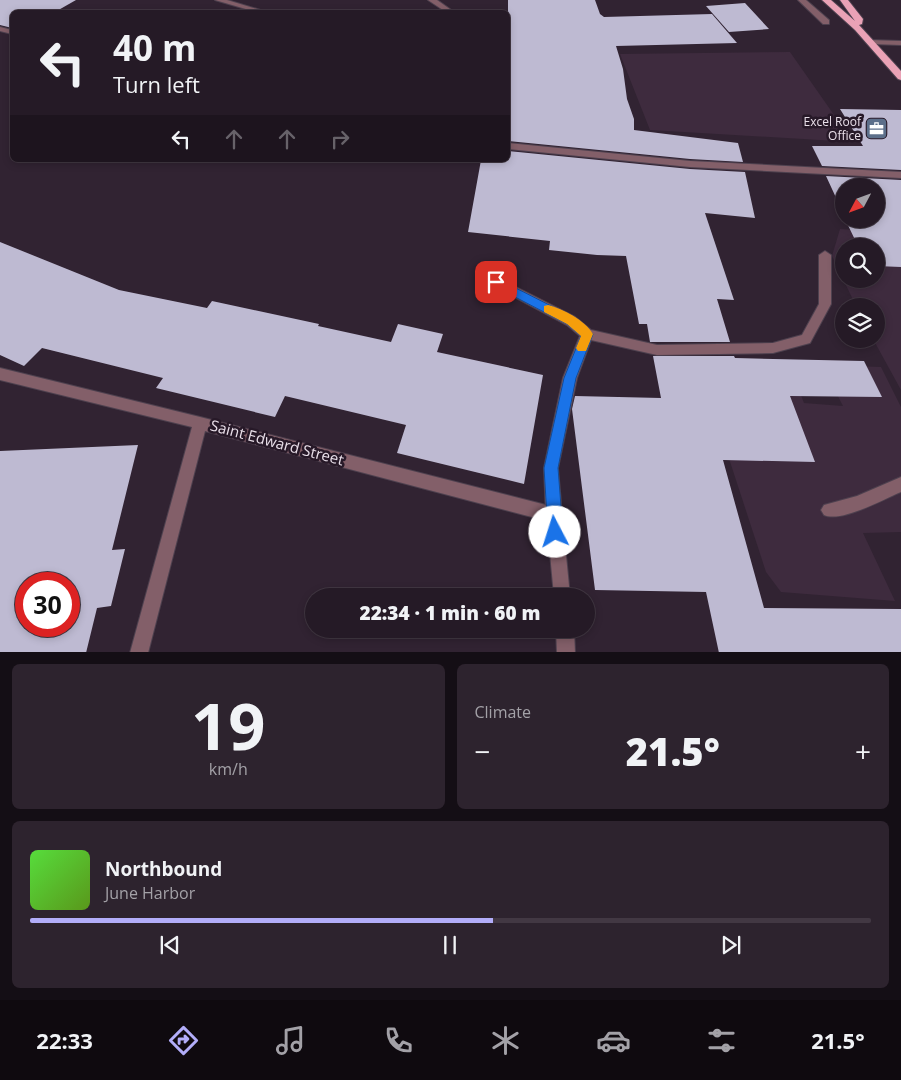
<!DOCTYPE html>
<html lang="en">
<head>
<meta charset="utf-8">
<style>
  body { margin:0; font-family:"Open Sans",sans-serif; background:#2d232e; color:#f1f3f6; height:100vh; display:flex; flex-direction:column; font-size:19px; white-space:nowrap }
  * { box-sizing:border-box; margin:0 }
  p { font-size:16px; color:#a3a1a7 }
  .icon { flex:none; width:28px; height:28px; fill:none; stroke:currentColor; stroke-width:2; stroke-linecap:round; stroke-linejoin:round }
  .map { position:relative; height:652px; overflow:hidden }
  .drawer { display:flex; flex-direction:column; gap:12px; padding:12px; background:#140e15; flex:1 }
  .drawer>* { flex:none }
  .guide { position:absolute; left:10px; top:10px; width:500px; height:152px; border-radius:8px; box-shadow:0 2px 8px #0003,0 0 0 1px #423843; background:#251a26; color:#f1f3f6; overflow:hidden }
  .needle { width:32px; rotate:229deg }
  .controls { position:absolute; left:835px; top:178px; display:grid; gap:10px }
  .controls a { display:grid; place-items:center; width:50px; height:50px; border-radius:50%; background:#251a26; box-shadow:0 2px 8px #0003,0 0 0 1px #423843; font-size:25px }
  .speed { position:absolute; left:15px; top:572px; display:flex; gap:10px; font-size:25px; font-weight:700; text-align:center }
  .speed>* { display:grid; place-content:center; width:65px; height:65px; border-radius:50%; background:#251a26; box-shadow:0 2px 8px #0003,0 0 0 1px #423843; line-height:1 }
  .speed .limit { border:8px solid #d22; background:#fff; color:#111 }
  .pin { position:absolute; display:grid; place-items:center; width:42px; height:42px; color:#fff; margin:-21px; border-radius:10px; box-shadow:0 2px 8px #0006 }
  .me { position:absolute; width:55px; margin:-28px; rotate:355deg; stroke-linejoin:round; filter:drop-shadow(0 0 4px #0008) }
  .turn { display:flex; align-items:center; gap:18px; height:105px; padding:0 20px; font-size:22px }
  .turn .icon { width:65px; height:65px; stroke-width:2.5 }
  .turn b { display:block; font-size:35px; line-height:42px }
  .lanes { display:flex; align-items:center; height:48px; padding:0 20px; background:#0003; justify-content:center; gap:25px; direction:ltr }
  .lanes .off { opacity:.35 }
  .big { font-size:38px; font-weight:800; line-height:1.1 }
  .drawer .card { flex:1; display:flex; flex-direction:column; justify-content:center; gap:8px; min-width:0; padding:0 18px; border-radius:8px; background:#2d232e }
  .drawer .dial { align-items:center; gap:0 }
  .dial b { font-size:65px; line-height:1 }
  .song { display:flex; align-items:center; gap:15px }
  .cover { width:60px; height:60px; border-radius:8px; background:linear-gradient(135deg,hsl(110 70% 55%),hsl(90 70% 35%)) }
  .played { height:5px; border-radius:2px; background:linear-gradient(90deg,#b2adf9 55%,#423843 55%) }
  .keys { display:flex; justify-content:space-around; direction:ltr }
  .heat { display:flex; justify-content:space-between; align-items:center; font-size:28px; direction:ltr }
  .drawer .tiles { flex:1; display:grid; gap:12px; grid-template-columns:1fr 1fr }
  .card:last-child { grid-column:span 2 }
  .trip { position:absolute; left:305px; top:588px; width:290px; height:50px; border-radius:25px; background:#251a26; box-shadow:0 2px 8px #0003,0 0 0 1px #423843; font-weight:800; line-height:50px; text-align:center }
  .menu { display:flex; height:80px; justify-content:space-around; align-items:center; background:#0f0a0f; color:#a3a1a7 }
  .menu .icon { width:35px; height:35px }
  .menu .active { color:#b2adf9 }
  .menu b { font-size:22px; color:#f1f3f6 }
  .map>svg:first-child { display:block }
  .built { fill:#3e2b3e; fill-rule:evenodd }
  .building { fill:#bebad2; fill-rule:evenodd }
  .lines { fill:none; stroke-linecap:round; stroke-linejoin:round }
  .service-casing { stroke:#4e414f; stroke-width:2 }
  .minor-casing { stroke:#4e414f; stroke-width:2 }
  .trunk-casing { stroke:#4e414f; stroke-width:2 }
  .service { fill:#835f69; fill-rule:evenodd }
  .minor { fill:#835f69; fill-rule:evenodd }
  .trunk { fill:#eaa2b6; fill-rule:evenodd }
  .route { fill:#1a73e8; stroke:#114b97 }
  .slow { fill:#f59e0b }
  .labels { text-anchor:middle; stroke-width:5; stroke-linejoin:round; paint-order:stroke }
  .far-poi-label { font-size:12px; fill:#e9dfe9; stroke:#271928; text-anchor:end }
  .street-label { font-size:15px; fill:#e9dfe9; stroke:#271928 }
</style>
</head>
<body>
<div class="map">
<svg width="901" height="653" viewBox="0 0 901 653">
  <rect width="100%" height="100%" fill="#312332"/>
  <path class="built" d="M790 52 853 142 650 130 620 54Z
    M840 229 901 233V390L873 339H876V306H856L832 256ZM844 246H876V279H844Z
    M789 365 804 403 843 406 822 365 881 367 901 407V532L863 533 895 601 781 592 766 572 721 434Z"/>
  <path class="building" d="M0 0H76L55 12H12V28L0 25Z
    M508 0H595L600 14 604 17 712 14 737 43 616 46 623 69 627 99 634 119V130L738 143 743 162 690 159 508 141Z
    M745 3 769 29 729 32 706 6Z
    M840 109 901 110V170L822 166 812 146H863Z
    M508 151 690 169 745 172 755 218 705 213 734 300 717 299 730 342H650L647 324H639L626 256 597 255 549 250 550 241 468 232 481 160H508Z
    M826 176 901 180V267L876 266V246H858L845 219H876V186H844V215Z
    M0 242 119 290 207 308 212 301 319 324 318 326 391 342 398 324 443 334 437 352 543 375 524 484 397 453 406 425 285 396 275 417 156 388 163 378 42 348 24 366 0 355Z
    M653 356H734L735 358 864 361 882 397 790 396 815 462 723 460 764 608 901 609V653H719L706 592 595 590 572 409 575 396 661 398Z
    M138 445 112 550 125 549 111 606 97 608 86 653H0V451ZM26 584H69V626H26Z"/>
  <g class="lines">
    <defs>
      <path id="service" d="M798 0H806L829 20V24H823Z
        M869 40 901 41V45L872 44 868 42Z
        M825 251 831 255V304L810 343 773 353 657 355 591 340 577 378 558 468 562 515 559 520 554 523 549 520 546 515 544 468 563 378 580 336 567 325 492 285 490 282 492 279H500L575 317 591 330 657 345 773 343 802 335 819 304V255Z
        M901 477V492C884 499 841 523 824 515L821 510 824 505 857 496Z"/>
      <path id="minor" d="M215 0H227L267 12H256Z
        M428 0H437L454 12H446Z
        M0 27 12 30V34L0 31Z
        M508 143 690 161 901 172V178L690 167 508 149Z
        M0 368 200 417 554 507 559 510 562 515 570 596H554L547 521 205 431 148 653H130L192 427 0 380Z
        M556 629H574L575 653H557Z"/>
      <path id="trunk" d="M822 0H831L855 21 840 0H848L863 19 862 24 859 25 901 71V80L898 79 855 30Z"/>
    </defs>
    <use href="#service" class="service-casing"/>
    <use href="#minor" class="minor-casing"/>
    <use href="#trunk" class="trunk-casing"/>
    <use href="#service" class="service"/>
    <use href="#minor" class="minor"/>
    <use href="#trunk" class="trunk"/>
  </g>
  <path class="route" d="M496 278 575 318 593 334 576 378 558 468 563 532 560 537 555 539 550 537 548 532 544 468 564 378 581 336 567 324 492 285 491 282Z"/>
  <path class="slow" d="M548 305C563 309 585 320 593 334L586 351H578L576 348 581 336 567 324 544 312V306Z"/>
  <defs>
    <symbol id="office-square" viewBox="-11 -11 22 22"><rect x="-9" y="-9" width="18" height="18" rx="4" fill="#5c6f8a" stroke="#271928"/><path d="M-6-3h4V-5.5h4V-3h4V5H-6ZM-1-4.5V-3h2v-1.5ZM-6 0V1H6V0Z" fill="#fff"/></symbol>
  </defs>
  <g fill-rule="evenodd">
    <use href="#office-square" x="864" y="116" width="25" height="25"/>
  </g>
  <g class="labels">
    <g class="far-poi-label">
      <text x="861" y="126">Excel Roof<tspan x="861" dy="14">Office</tspan></text>
    </g>
    <g class="street-label">
      <text transform="translate(277 443) rotate(15)" y="5">Saint Edward Street</text>
    </g>
  </g>
</svg>
<div class="controls">
<a><svg class="needle" viewBox="-14 -14 28 28"><path d="M0-13l5 13h-10z" fill="#e53935"/><path d="M0 13l5-13h-10z" fill="#a3a1a7"/></svg></a>
<a><svg class="icon" aria-label="search" viewBox="0 0 24 24"><circle cx="10" cy="10" r="6"/><path d="M15 15l6 6"/></svg></a>
<a><svg class="icon" aria-label="layers" viewBox="0 0 24 24"><path d="M12 4l9 5-9 5-9-5zM3 14l9 5 9-5"/></svg></a>
</div>
<div class="speed"><div class="limit">30</div></div>
<div class="pin" style="left:496px;top:282px;background:#d93025"><svg class="icon" aria-label="arrive" viewBox="0 0 24 24"><path d="M6 21V4h12l-3 4 3 4H6"/></svg></div>
<svg class="me" style="left:555px;top:532px" viewBox="-20 -20 40 40"><circle r="19" fill="#fff"/><path d="M0-13L10 11 0 6-10 11z" fill="#1a73e8"/></svg>
<div class="trip">22:34 · 1 min · 60 m</div>
<div class="guide">
<div class="turn"><svg class="icon" aria-label="left" viewBox="0 0 24 24"><path d="M17 20v-9H6M10 6l-5 5 5 5"/></svg><div><b>40 m</b>Turn left</div></div>
<div class="lanes"><svg class="icon" aria-label="left" viewBox="0 0 24 24"><path d="M17 20v-9H6M10 6l-5 5 5 5"/></svg><svg class="icon off" aria-label="ahead" viewBox="0 0 24 24"><path d="M12 20V5M6 11l6-6 6 6"/></svg><svg class="icon off" aria-label="ahead" viewBox="0 0 24 24"><path d="M12 20V5M6 11l6-6 6 6"/></svg><svg class="icon off" aria-label="right" viewBox="0 0 24 24"><path d="M7 20v-9h11M14 6l5 5-5 5"/></svg></div>
</div>
</div>
<section class="drawer">
<div class="tiles">
<div class="card dial"><b>19</b><p>km/h</p></div>
<div class="card"><p>Climate</p>
<div class="heat"><a>−</a><b class="big">21.5°</b><a>+</a></div>
</div>
<div class="card">
<div class="song"><i class="cover"></i><div><b>Northbound</b><p>June Harbor</p></div></div>
<div class="played"></div>
<div class="keys"><svg class="icon" aria-label="previous" viewBox="0 0 24 24"><path d="M18 5L8 12l10 7zM5 5v14"/></svg><svg class="icon" aria-label="pause" viewBox="0 0 24 24"><path d="M8 5v14M16 5v14"/></svg><svg class="icon" aria-label="next" viewBox="0 0 24 24"><path d="M6 5l10 7-10 7zM19 5v14"/></svg></div>
</div>
</div>
</section>
<nav class="menu">
<b>22:33</b>
<svg class="icon active" aria-label="directions" viewBox="0 0 24 24"><path d="M12 3l9 9-9 9-9-9zM9 14v-3h6M13 9l2 2-2 2"/></svg>
<svg class="icon" aria-label="music" viewBox="0 0 24 24"><path d="M9 18V5l10-2v13"/><circle cx="6" cy="18" r="3"/><circle cx="16" cy="16" r="3"/></svg>
<svg class="icon" aria-label="phone" viewBox="0 0 24 24"><path d="M5 4h4l2 5-3 2q2 4 5 5l2-3 5 2v4C11 20 4 13 5 4z"/></svg>
<svg class="icon" aria-label="climate" viewBox="0 0 24 24"><path d="M12 3v18M4 7l16 10M4 17L20 7"/></svg>
<svg class="icon" aria-label="car" viewBox="0 0 24 24"><path d="M5 17H2v-5l4-1 3-4h7l3 4 3 1v5h-3M9 17h6M6 11h13"/><circle cx="7" cy="17" r="2"/><circle cx="17" cy="17" r="2"/></svg>
<svg class="icon" aria-label="filters" viewBox="0 0 24 24"><path d="M4 7h16M4 17h16"/><circle cx="9" cy="7" r="2"/><circle cx="15" cy="17" r="2"/></svg>
<b>21.5°</b>
</nav>
</body>
</html>
